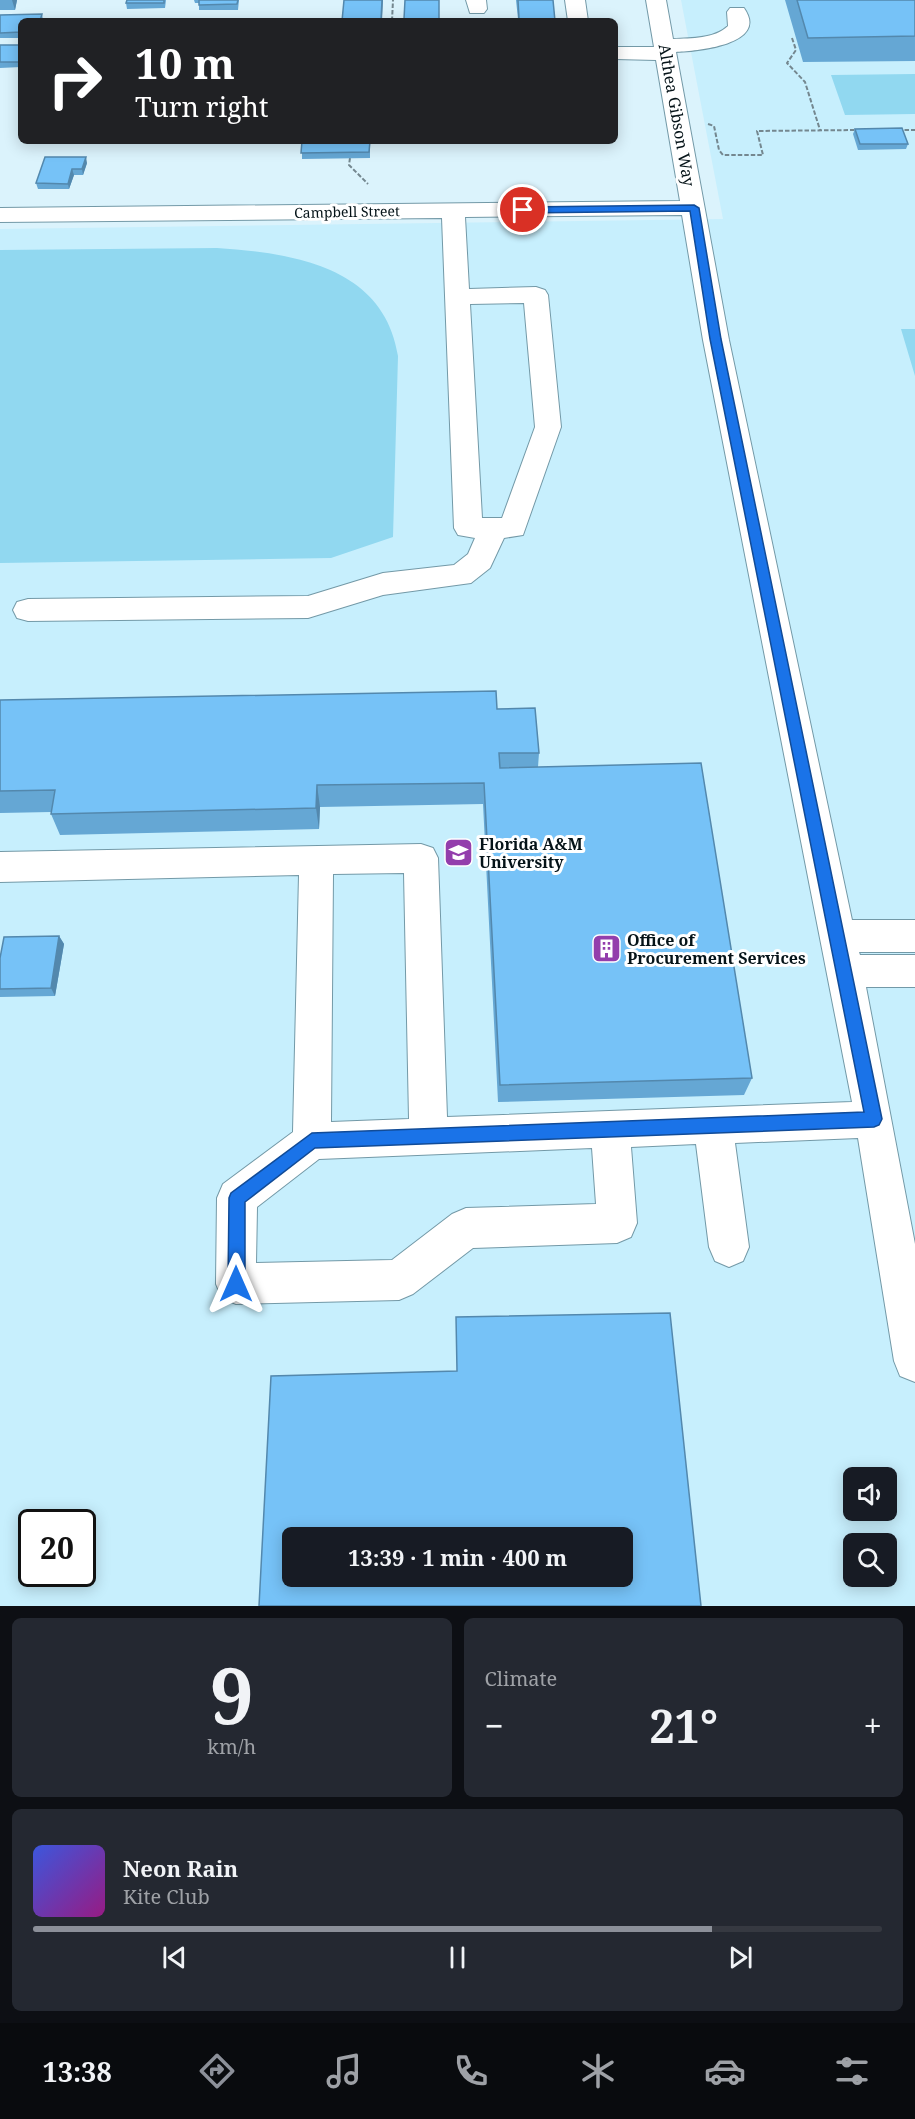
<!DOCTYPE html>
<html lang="en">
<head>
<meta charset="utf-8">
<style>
  body { margin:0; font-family:"Noto Serif",serif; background:#242831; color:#f1f3f6; height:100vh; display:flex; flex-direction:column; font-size:22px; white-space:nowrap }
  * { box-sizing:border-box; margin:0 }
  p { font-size:20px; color:#9ea1a6 }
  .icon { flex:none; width:33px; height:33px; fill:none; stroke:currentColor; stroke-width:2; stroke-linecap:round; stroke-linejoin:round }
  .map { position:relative; height:1606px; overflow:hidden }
  .details { display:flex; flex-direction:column; gap:12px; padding:12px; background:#0d0f14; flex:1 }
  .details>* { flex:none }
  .guide { position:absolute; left:18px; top:18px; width:600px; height:126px; border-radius:9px; box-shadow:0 3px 15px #0003; background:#202124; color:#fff; overflow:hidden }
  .controls { position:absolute; left:843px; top:1467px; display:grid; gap:12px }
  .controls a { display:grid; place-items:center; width:54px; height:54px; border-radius:9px; background:#171b24; box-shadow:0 3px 15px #0003; font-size:30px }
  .speed { position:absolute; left:18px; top:1509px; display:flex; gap:12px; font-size:30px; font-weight:700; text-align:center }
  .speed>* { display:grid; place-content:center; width:78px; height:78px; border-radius:50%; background:#171b24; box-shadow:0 3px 15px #0003; line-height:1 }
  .speed .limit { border:3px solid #111; border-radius:9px; background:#fff; color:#111 }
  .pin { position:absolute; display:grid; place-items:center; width:51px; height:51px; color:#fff; margin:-26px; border:3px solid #fff; border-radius:50%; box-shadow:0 2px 6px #0007 }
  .me { position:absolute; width:66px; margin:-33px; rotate:0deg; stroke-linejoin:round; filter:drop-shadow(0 0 4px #0008) }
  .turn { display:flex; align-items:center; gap:21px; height:126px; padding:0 18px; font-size:27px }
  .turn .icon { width:78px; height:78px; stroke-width:2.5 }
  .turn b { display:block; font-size:42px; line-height:51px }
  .big { font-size:45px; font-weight:700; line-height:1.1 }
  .details .tile { flex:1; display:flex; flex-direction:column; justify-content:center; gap:9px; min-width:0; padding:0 21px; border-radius:9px; background:#242831 }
  .details .dial { align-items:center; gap:0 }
  .dial b { font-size:78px; line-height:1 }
  .song { display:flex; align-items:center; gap:18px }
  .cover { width:72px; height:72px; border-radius:9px; background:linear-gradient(135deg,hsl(230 70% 55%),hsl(310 70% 35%)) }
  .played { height:6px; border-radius:3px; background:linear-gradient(90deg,#8c9099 80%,#363941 80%) }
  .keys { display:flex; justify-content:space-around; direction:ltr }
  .heat { display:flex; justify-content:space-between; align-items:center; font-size:33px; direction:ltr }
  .details .tiles { flex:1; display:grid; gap:12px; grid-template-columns:1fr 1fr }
  .tile:last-child { grid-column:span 2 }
  .trip { position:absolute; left:282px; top:1527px; width:351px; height:60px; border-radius:9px; background:#171b24; box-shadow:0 3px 15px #0003; font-weight:700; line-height:60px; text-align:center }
  .tab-bar { display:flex; height:96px; justify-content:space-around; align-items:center; background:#090b0e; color:#9ea1a6 }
  .tab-bar .icon { width:42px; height:42px }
  .tab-bar .on { color:#8c9099 }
  .tab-bar b { font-size:27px; color:#f1f3f6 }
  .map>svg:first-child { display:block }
  .built { fill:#c7effd; fill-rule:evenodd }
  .green { fill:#91d8f0 }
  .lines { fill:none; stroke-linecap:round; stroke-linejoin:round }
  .minor-casing { stroke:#7399a7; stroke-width:2 }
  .path { stroke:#74878f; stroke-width:2; stroke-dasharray:4.5 2; stroke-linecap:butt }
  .minor { fill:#fff; fill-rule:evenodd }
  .wall { fill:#65a7d4 }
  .shaded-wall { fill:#5388ad }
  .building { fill:#76c2f7; stroke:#5388ad; stroke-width:1.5; fill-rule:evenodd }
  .route { fill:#1a73e8; stroke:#114b97; stroke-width:1.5 }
  .labels { text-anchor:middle; stroke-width:6; stroke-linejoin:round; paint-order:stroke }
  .far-street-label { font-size:14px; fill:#051318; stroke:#fff }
  .street-label { font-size:16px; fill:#051318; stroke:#fff }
  .poi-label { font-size:16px; font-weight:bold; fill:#051318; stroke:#fff; text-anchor:start }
</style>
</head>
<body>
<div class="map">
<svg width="915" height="1606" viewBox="0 0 915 1606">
  <rect width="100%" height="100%" fill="#dbf3fc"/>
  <path class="built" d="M681 0H915V1606H0V229L723 219ZM854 1478H886V1510H854ZM32 1522H82V1574H32ZM292 1538H622V1576H292ZM854 1544H886V1576H854Z"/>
  <path class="green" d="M915 74V114L845 115 831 75Z
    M217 248C292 253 384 266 398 356L393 537 331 558 0 563V250Z
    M915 329V376L901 329Z"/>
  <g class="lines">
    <defs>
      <path id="minor" d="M466 0H486L487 9 484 13H470Z
        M565 0H585L588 21H568Z
        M646 0H666L673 39C692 38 714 39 728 26L727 12 730 8H744C770 45 696 51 676 52L729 340 852 920H915V952H859L860 955H915V987H866L915 1244V1382L900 1376 894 1361 858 1138 735 1143 749 1247 743 1261 729 1267 715 1261 709 1247 696 1144 631 1147 637 1223 631 1237 617 1243 473 1248 413 1294 399 1300 236 1304 222 1298 216 1284 217 1198 223 1184 293 1132 299 875 0 882V852L421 844 433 848 438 858 447 1117 852 1102 703 340 682 215 465 217 469 289 536 287 545 290 548 295 561 427 523 535 504 538 490 568 471 583 383 595 308 618 28 621 17 618 13 610 17 602 28 599 308 596 383 573 454 565 468 554 475 538 458 535 454 528 442 218 0 222V208L680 201 656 60 615 59V47H654ZM524 303 535 427 502 518H482L470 304ZM404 873 409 1119 331 1122 333 874ZM592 1148 596 1204 466 1208 452 1214 392 1260 256 1263 257 1207 319 1159Z"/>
    </defs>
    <use href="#minor" class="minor-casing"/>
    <path class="path" d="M392 21 393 0
      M792 38 796 50 787 63 805 82 820 130
      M708 124 714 126 719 150 723 155H763L757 131 857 130
      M898 130H915
      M350 158 349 165 368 184"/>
    <use href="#minor" class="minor"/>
  </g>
  <path class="wall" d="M0 0H17L15 10H0Z
    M166 0 165 8 127 9 126 3Z
    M194 0H239L238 10H199V3H195Z
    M516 0H553L555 21 439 19H518Z
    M785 0H915V61L803 62Z
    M42 14 43 20 21 21V38H0V15Z
    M0 45H21V67L0 68Z
    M855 129 908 144 906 149 858 150 853 134Z
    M302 141H370V158L302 159Z
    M87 163 83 175H74L69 189H38L36 183Z
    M0 700 497 709 539 753 538 767 752 1078 744 1095 498 1102 483 804 320 807 319 829 60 835 51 814V812L0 813Z
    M59 936 64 944 55 996 0 997V958Z"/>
  <path class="shaded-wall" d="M12 0H17L15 10Z
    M382 0H383L382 21H381Z
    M86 157 87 163 83 175 82 169Z
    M72 169 74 175 69 189 68 184Z
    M317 785 320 807 319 829 316 808Z
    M59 936 64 944 55 996 51 988Z"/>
  <path class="building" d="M127 0H164V3H126Z
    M199 0H238L237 4 199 5Z
    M344 0H382L381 21H342Z
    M405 0H439V19H523V21H401V19H404Z
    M518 0H553L555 21H523V19H519Z
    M797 0H915V36L808 38Z
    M42 14 40 21H21V32L0 33V15Z
    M0 45H21V62H0Z
    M902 128 908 144H860L855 129Z
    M302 141H370L369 152 301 153Z
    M45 157H86L82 169H72L68 184 36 183Z
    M496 691 497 709 535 708 539 753H499L500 768 701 763 752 1078 500 1085 484 783 317 785 316 808 51 814 55 790 0 791V700Z
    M59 936 51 988 0 989V958L4 937Z
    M670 1313 701 1606H259L271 1376 457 1371 456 1317ZM292 1538H622V1576H292Z"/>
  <path class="route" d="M694 205 699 208 721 339 882 1119 879 1125 874 1127 315 1148 245 1202V1284L242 1290 236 1293 230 1290 228 1284 229 1198 231 1193 312 1133 864 1112 710 339 690 211 523 213 518 210 523 207Z"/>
  <defs>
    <symbol id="university-square" viewBox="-11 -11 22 22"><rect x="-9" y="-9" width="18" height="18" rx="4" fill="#933eac" stroke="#fff"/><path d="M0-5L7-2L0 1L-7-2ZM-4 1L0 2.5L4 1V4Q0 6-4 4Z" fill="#fff"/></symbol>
    <symbol id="building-square" viewBox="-11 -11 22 22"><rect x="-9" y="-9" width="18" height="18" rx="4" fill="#933eac" stroke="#fff"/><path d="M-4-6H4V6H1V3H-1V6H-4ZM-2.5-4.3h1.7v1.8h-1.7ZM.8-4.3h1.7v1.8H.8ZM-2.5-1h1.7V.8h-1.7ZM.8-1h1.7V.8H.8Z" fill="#fff"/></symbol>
  </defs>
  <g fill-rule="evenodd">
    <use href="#university-square" x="442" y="836" width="33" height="33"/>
    <use href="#building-square" x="590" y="932" width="33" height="33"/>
  </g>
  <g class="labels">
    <g class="far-street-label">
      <text transform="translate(347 212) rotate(-1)" y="5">Campbell Street</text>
    </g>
    <g class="street-label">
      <text transform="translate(677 115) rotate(80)" y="6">Althea Gibson Way</text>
    </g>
    <g class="poi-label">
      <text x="479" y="850">Florida A&amp;M<tspan x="479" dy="18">University</tspan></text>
      <text x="627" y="946">Office of<tspan x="627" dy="18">Procurement Services</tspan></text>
    </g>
  </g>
</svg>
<div class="controls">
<a><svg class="icon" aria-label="sound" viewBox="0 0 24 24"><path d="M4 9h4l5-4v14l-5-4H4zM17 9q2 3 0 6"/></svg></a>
<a><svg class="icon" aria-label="search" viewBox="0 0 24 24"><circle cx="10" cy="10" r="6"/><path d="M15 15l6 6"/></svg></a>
</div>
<div class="speed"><div class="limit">20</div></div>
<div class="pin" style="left:523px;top:210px;background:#d93025"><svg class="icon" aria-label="arrive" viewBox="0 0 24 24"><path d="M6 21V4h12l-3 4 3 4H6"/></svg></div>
<svg class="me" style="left:236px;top:1284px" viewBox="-20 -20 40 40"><path d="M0-17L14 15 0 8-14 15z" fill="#1a73e8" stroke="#fff" stroke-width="4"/></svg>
<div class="trip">13:39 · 1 min · 400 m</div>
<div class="guide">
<div class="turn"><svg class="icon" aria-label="right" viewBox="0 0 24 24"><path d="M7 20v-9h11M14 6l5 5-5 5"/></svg><div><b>10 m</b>Turn right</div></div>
</div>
</div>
<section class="details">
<div class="tiles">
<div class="tile dial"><b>9</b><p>km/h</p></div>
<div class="tile"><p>Climate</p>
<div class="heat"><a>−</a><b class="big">21°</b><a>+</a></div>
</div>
<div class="tile">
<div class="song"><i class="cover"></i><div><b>Neon Rain</b><p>Kite Club</p></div></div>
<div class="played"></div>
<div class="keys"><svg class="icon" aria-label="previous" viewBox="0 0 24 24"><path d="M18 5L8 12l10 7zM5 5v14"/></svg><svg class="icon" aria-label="pause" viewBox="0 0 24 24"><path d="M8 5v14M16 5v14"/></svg><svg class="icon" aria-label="next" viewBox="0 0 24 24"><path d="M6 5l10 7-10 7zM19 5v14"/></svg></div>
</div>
</div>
</section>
<nav class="tab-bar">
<b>13:38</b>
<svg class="icon on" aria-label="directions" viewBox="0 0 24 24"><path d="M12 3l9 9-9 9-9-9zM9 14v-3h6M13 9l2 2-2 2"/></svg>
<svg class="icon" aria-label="music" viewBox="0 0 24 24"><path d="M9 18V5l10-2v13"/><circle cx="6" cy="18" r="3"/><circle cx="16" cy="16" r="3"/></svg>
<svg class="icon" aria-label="phone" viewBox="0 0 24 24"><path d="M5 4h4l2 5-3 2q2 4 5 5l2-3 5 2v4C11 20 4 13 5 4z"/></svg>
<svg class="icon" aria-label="climate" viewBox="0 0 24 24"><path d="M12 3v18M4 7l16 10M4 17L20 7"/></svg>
<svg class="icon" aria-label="car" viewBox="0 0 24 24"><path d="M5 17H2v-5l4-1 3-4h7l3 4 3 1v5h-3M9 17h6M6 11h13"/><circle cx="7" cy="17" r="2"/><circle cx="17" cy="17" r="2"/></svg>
<svg class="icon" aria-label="filters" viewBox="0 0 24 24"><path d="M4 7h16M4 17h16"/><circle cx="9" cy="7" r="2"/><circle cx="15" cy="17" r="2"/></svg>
</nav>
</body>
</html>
